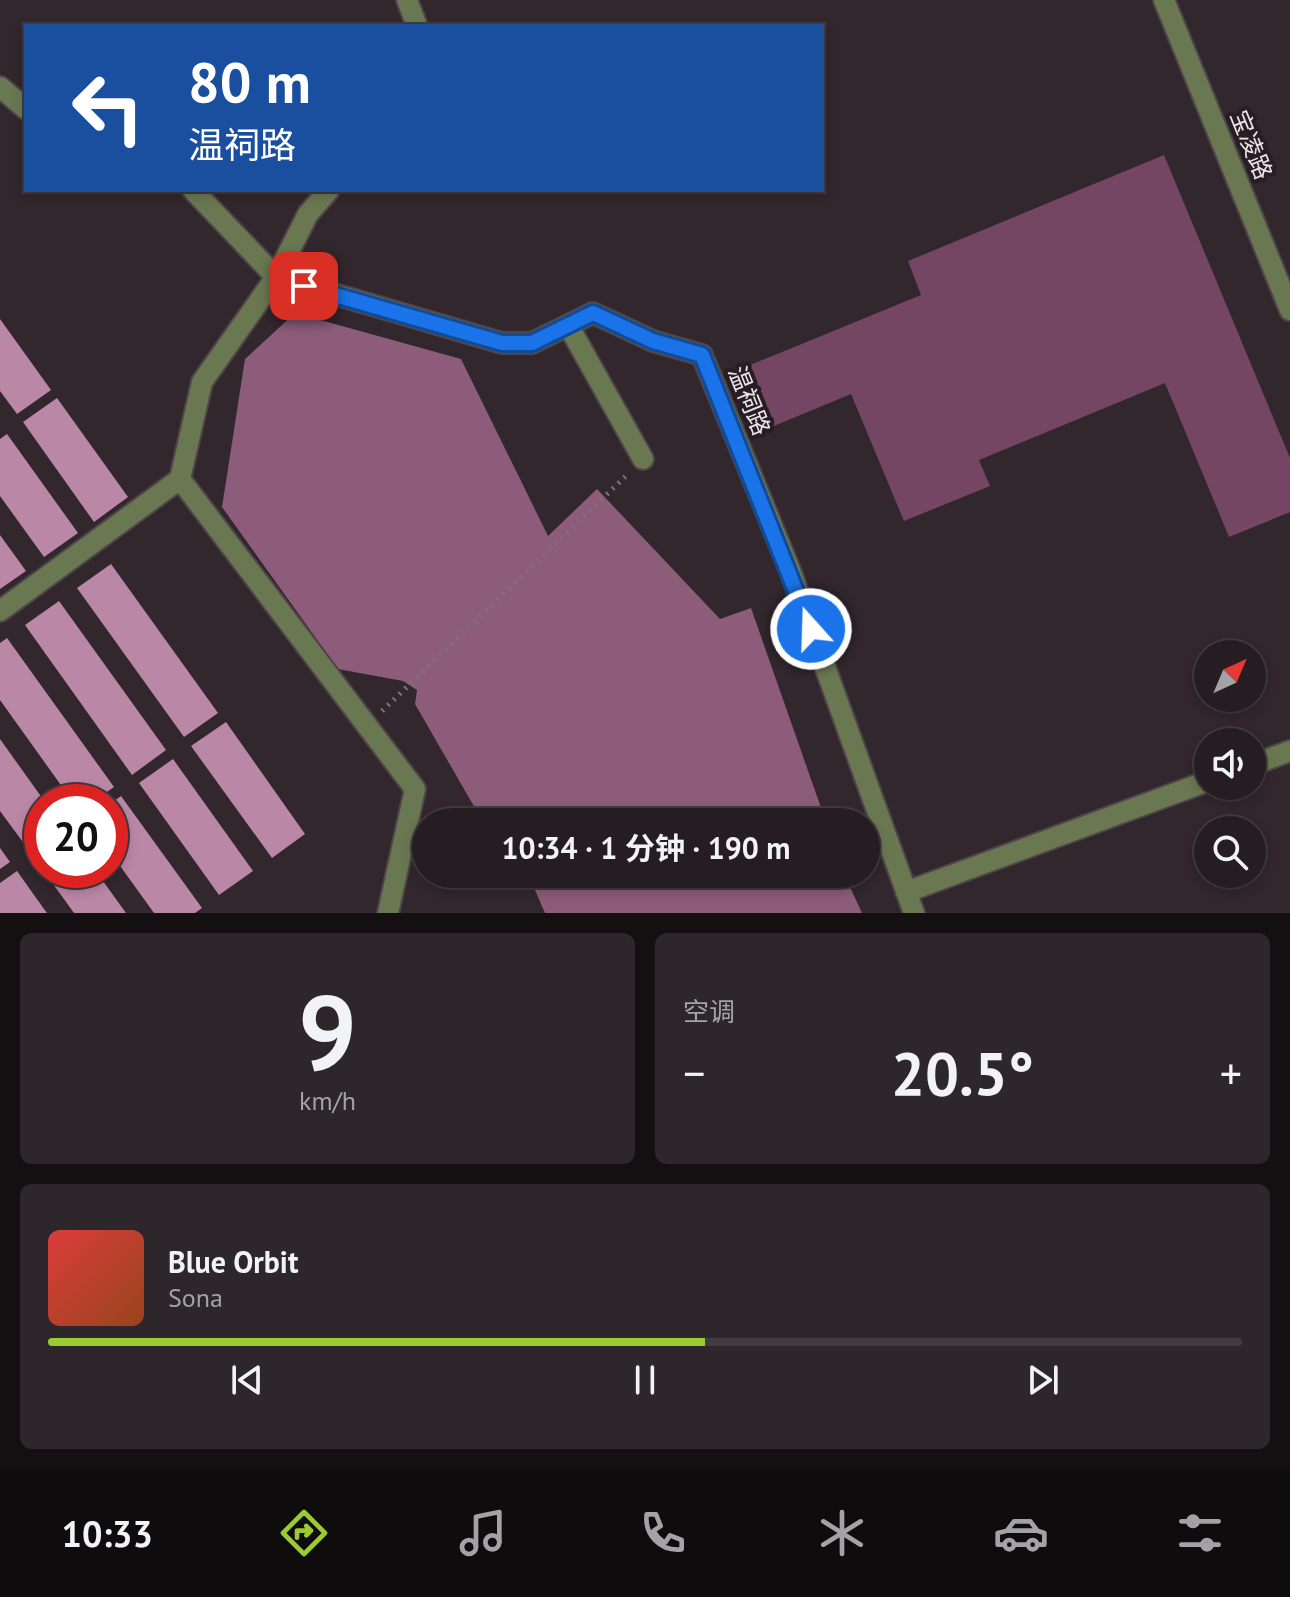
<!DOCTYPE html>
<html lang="zh">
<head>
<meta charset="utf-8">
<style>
  body { margin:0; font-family:"PT Sans","Noto Sans SC",sans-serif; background:#2d262a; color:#f1f3f6; height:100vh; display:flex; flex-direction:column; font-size:30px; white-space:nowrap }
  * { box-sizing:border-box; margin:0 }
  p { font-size:26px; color:#a3a2a5 }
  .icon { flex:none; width:44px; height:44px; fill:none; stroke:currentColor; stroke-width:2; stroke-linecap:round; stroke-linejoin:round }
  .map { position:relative; height:913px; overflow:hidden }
  .side { display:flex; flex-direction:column; gap:20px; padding:20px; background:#141012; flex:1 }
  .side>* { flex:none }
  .top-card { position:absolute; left:24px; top:24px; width:800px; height:168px; border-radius:0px; box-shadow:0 4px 12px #0003,0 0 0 2px #423b3f; background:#1a4fa0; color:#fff; overflow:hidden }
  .needle { width:52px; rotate:44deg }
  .controls { position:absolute; left:1194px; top:640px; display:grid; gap:16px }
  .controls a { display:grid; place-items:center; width:72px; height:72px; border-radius:50%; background:#251d21; box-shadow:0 4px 12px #0003,0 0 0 2px #423b3f; font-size:40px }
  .speed { position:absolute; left:24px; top:784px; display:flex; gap:16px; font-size:40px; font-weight:700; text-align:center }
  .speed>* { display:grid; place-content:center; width:104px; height:104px; border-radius:50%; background:#251d21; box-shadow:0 4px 12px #0003,0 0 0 2px #423b3f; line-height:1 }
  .speed .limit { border:12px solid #d22; background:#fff; color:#111 }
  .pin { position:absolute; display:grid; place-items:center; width:68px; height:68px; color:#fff; margin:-34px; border-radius:16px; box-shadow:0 4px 12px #0006 }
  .me { position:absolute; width:88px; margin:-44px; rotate:340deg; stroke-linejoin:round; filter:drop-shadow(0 0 6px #0008) }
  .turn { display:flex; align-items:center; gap:28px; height:168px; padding:0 32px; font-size:36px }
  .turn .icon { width:104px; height:104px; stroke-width:2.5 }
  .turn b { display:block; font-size:56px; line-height:68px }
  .big { font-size:60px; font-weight:700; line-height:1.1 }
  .side .card { flex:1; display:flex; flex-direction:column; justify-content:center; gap:12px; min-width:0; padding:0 28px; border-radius:12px; background:#2d262a }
  .side .dial { align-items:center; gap:0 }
  .dial b { font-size:104px; line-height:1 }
  .song { display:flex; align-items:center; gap:24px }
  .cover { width:96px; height:96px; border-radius:12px; background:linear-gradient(135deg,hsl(0 70% 55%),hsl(20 70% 35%)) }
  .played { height:8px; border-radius:4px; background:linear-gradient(90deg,#9cca31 55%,#423b3f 55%) }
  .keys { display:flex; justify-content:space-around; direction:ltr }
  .heat { display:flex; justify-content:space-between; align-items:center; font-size:44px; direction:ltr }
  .side .tiles { flex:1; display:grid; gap:20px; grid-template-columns:1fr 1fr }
  .card:last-child { grid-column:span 2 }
  .trip { position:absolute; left:412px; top:808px; width:468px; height:80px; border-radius:40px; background:#251d21; box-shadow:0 4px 12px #0003,0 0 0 2px #423b3f; font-weight:700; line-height:80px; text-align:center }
  .tab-bar { display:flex; height:128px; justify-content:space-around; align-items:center; background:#0f0c0d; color:#a3a2a5 }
  .tab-bar .icon { width:56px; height:56px }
  .tab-bar .current { color:#9cca31 }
  .tab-bar b { font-size:36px; color:#f1f3f6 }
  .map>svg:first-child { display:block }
  .forest { fill:#754663 }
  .water { fill:#8d5c7a }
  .building { fill:#bb87a6 }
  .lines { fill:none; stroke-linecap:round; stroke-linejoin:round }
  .minor-casing { stroke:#4f454a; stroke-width:24 }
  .path { stroke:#7c7378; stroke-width:5; stroke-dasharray:2 6; stroke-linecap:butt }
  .minor { stroke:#697851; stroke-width:20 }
  .route-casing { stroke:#114b97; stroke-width:20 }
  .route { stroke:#1a73e8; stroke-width:14 }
  .labels { text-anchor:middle; stroke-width:8; stroke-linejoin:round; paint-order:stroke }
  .street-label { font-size:24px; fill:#ebe4e8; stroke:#271d23 }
</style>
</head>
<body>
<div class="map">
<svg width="1290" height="913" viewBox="0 0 1290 913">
  <rect width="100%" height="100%" fill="#31272c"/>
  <path class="forest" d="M1164 155 1290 458V512L1229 537 1165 383 979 460 990 486 904 521 851 394 762 431 738 370 921 295 908 261Z"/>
  <path class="water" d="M295 313 461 359 548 536 597 489 720 619 751 608 826 822H483L415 704 417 690 403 681 338 669 222 507 245 359Z
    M513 874H844L862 913H545L531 881 520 886Z"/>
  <path class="building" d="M0 319 51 390 17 414 0 391Z
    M57 398 128 497 94 522 23 422Z
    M7 434 78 533 44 557 0 496V439Z
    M0 535 26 571 0 589Z
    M111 564 218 713 184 737 77 588Z
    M59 601 166 750 132 775 25 625Z
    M7 638 114 787 93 802H73L0 700V643Z
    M226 722 305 834 272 858 191 746Z
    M0 739 45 802H42V839L28 849 0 811Z
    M173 759 253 871 219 895 139 783Z
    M121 796 202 908 195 913H154L110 852V804Z
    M0 848 10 862 0 869Z
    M43 870H95L126 913H74Z
    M17 871 44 909 47 913H0V883Z"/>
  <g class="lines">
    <defs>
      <path id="minor" d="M407 0 417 26
        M1164 0 1290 310
        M0 87 26 109
        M193 190 276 277 502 343H532L593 313 653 341 702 355 790 570 914 913
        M568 325 643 459
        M180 479 415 789 388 913
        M0 611 180 479 202 382 276 277 308 214 329 190
        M1252 765 1290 751
        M906 892 1208 781"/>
    </defs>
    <use href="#minor" class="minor-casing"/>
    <path class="path" d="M382 711 628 474"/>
    <use href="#minor" class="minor"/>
  </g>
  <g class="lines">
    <defs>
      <path id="route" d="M304 286 502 343H532L593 313 653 341 702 355 811 629"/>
    </defs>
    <use href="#route" class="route-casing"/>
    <use href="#route" class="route"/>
  </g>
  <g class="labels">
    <g class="street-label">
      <text transform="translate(1251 145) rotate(68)" y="8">宝凌路</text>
      <text transform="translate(749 401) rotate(68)" y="8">温祠路</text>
    </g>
  </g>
</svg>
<div class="controls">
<a><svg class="needle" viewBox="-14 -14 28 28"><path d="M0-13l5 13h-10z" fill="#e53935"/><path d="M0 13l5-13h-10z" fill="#a3a2a5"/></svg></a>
<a><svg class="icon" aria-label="sound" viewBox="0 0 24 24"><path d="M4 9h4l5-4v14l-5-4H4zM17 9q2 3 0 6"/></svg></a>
<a><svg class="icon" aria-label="search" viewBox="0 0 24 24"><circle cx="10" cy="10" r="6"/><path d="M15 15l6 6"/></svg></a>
</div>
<div class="speed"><div class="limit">20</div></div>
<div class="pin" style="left:304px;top:286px;background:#d93025"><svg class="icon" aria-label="arrive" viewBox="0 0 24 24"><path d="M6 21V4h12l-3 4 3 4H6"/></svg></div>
<svg class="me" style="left:811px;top:629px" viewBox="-20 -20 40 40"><circle r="17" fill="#1a73e8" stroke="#fff" stroke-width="3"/><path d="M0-11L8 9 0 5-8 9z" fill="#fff"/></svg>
<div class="trip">10:34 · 1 分钟 · 190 m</div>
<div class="top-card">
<div class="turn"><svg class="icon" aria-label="left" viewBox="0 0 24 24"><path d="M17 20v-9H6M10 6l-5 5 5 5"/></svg><div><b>80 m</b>温祠路</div></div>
</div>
</div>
<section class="side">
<div class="tiles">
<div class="card dial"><b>9</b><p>km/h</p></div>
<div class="card"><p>空调</p>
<div class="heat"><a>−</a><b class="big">20.5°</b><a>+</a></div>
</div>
<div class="card">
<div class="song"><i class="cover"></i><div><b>Blue Orbit</b><p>Sona</p></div></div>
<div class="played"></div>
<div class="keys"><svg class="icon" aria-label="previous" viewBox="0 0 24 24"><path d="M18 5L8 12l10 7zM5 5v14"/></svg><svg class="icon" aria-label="pause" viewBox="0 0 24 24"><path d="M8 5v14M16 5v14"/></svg><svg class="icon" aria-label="next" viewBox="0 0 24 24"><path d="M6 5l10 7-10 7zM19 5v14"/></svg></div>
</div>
</div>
</section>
<nav class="tab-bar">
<b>10:33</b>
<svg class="icon current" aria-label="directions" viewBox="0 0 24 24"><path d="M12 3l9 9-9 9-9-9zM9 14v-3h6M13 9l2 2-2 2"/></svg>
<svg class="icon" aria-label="music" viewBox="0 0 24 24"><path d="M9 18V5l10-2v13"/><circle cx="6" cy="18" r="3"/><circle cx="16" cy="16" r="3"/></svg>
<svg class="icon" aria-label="phone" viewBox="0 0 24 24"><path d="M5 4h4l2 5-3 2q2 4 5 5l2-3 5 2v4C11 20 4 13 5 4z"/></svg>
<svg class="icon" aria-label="climate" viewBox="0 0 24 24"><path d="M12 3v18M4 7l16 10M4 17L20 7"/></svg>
<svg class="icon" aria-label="car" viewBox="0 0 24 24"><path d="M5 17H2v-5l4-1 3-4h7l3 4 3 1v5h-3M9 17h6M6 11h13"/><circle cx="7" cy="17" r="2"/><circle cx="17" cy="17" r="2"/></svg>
<svg class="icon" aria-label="filters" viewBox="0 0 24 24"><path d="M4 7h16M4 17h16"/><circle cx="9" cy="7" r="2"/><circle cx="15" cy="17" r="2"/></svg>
</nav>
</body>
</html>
